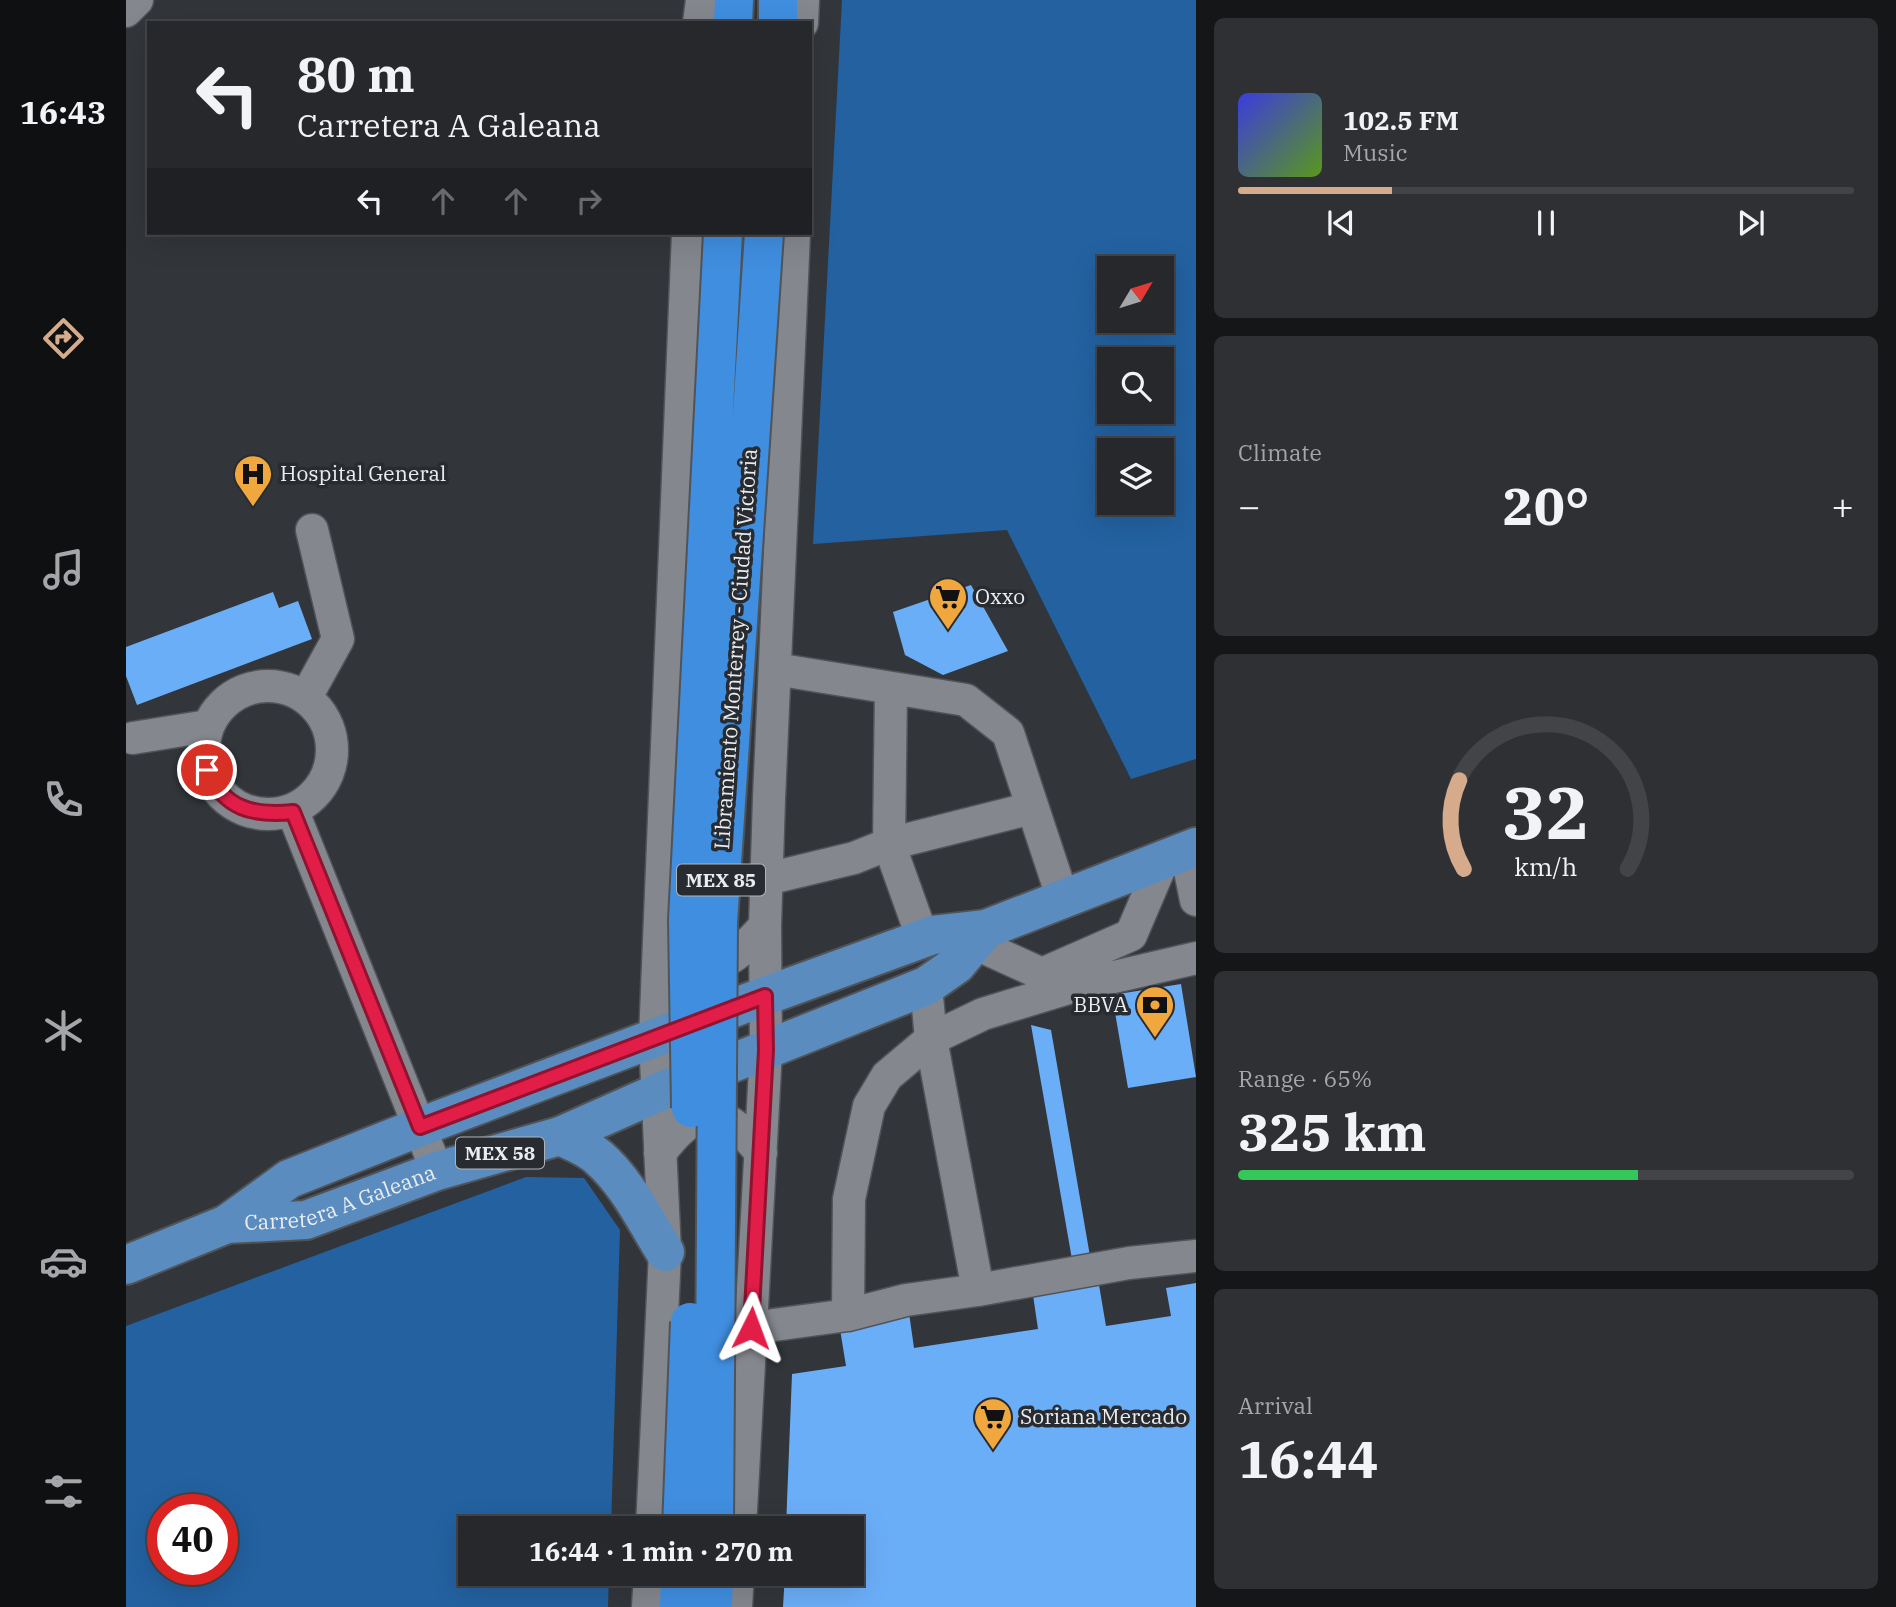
<!DOCTYPE html>
<html lang="en">
<head>
<meta charset="utf-8">
<style>
  body { margin:0; font-family:"IBM Plex Serif",serif; background:#2e3034; color:#f1f3f6; height:100vh; display:flex; flex-direction:column; font-size:26px; white-space:nowrap }
  * { box-sizing:border-box; margin:0 }
  p { font-size:23px; color:#a4a6a9 }
  .icon { flex:none; width:38px; height:38px; fill:none; stroke:currentColor; stroke-width:2; stroke-linecap:round; stroke-linejoin:round }
  .map { position:relative; flex:1; overflow:hidden }
  .drawer { display:flex; flex-direction:column; gap:18px; padding:18px; background:#151618; width:700px }
  .drawer>* { flex:none }
  .hud { position:absolute; left:21px; top:21px; width:665px; height:214px; border-radius:0px; box-shadow:0 7px 28px #0002,0 0 0 2px #424448; background:#26282c; color:#f1f3f6; overflow:hidden }
  .needle { width:46px; rotate:52deg }
  .tools { position:absolute; left:971px; top:256px; display:grid; gap:14px }
  .tools a { display:grid; place-items:center; width:77px; height:77px; border-radius:0px; background:#26282c; box-shadow:0 7px 28px #0002,0 0 0 2px #424448; font-size:35px }
  .speed { position:absolute; left:21px; top:1494px; display:flex; gap:14px; font-size:35px; font-weight:700; text-align:center }
  .speed>* { display:grid; place-content:center; width:91px; height:91px; border-radius:50%; background:#26282c; box-shadow:0 7px 28px #0002,0 0 0 2px #424448; line-height:1 }
  .speed .limit { border:10px solid #d22; background:#fff; color:#111 }
  .pin { position:absolute; display:grid; place-items:center; width:60px; height:60px; color:#fff; margin:-30px; border:4px solid #fff; border-radius:50%; box-shadow:0 2px 7px #0007 }
  .me { position:absolute; width:77px; margin:-38px; rotate:3deg; stroke-linejoin:round; filter:drop-shadow(0 0 5px #0008) }
  .turn { display:flex; align-items:center; gap:24px; height:147px; padding:0 35px; font-size:32px }
  .turn .icon { width:91px; height:91px; stroke-width:2.5 }
  .turn b { display:block; font-size:49px; line-height:60px }
  .lanes { display:flex; align-items:center; height:66px; padding:0 35px; background:#0003; justify-content:center; gap:35px; direction:ltr }
  .lanes .off { opacity:.35 }
  .big { font-size:52px; font-weight:700; line-height:1.1 }
  .drawer .card { flex:1; display:flex; flex-direction:column; justify-content:center; gap:10px; min-width:0; padding:0 24px; border-radius:10px; background:#2e3034 }
  .drawer .dial { align-items:center; gap:0 }
  .dial svg { height:182px; overflow:visible; fill:none; stroke:#424448; stroke-width:7; stroke-linecap:round; text-anchor:middle }
  .dial text { fill:#f1f3f6; stroke:none }
  .song { display:flex; align-items:center; gap:21px }
  .cover { width:84px; height:84px; border-radius:10px; background:linear-gradient(135deg,hsl(240 70% 55%),hsl(90 70% 35%)) }
  .played { height:7px; border-radius:4px; background:linear-gradient(90deg,#d6ab8b 25%,#424448 25%) }
  .keys { display:flex; justify-content:space-around; direction:ltr }
  .heat { display:flex; justify-content:space-between; align-items:center; font-size:38px; direction:ltr }
  .charge { height:10px; border-radius:5px; background:linear-gradient(90deg,#34c759 65%,#424448 0) }
  .trip { position:absolute; left:332px; top:1516px; width:406px; height:70px; border-radius:0px; background:#26282c; box-shadow:0 7px 28px #0002,0 0 0 2px #424448; font-weight:700; line-height:70px; text-align:center }
  main { display:flex; flex:1; min-height:0 }
  .tab-bar { display:flex; flex-direction:column; width:126px; justify-content:space-around; align-items:center; background:#0f1012; color:#a4a6a9 }
  .tab-bar .icon { width:49px; height:49px }
  .tab-bar .current { color:#d6ab8b }
  .tab-bar b { font-size:32px; color:#f1f3f6 }
  .map>svg:first-child { display:block }
  .green { fill:#2361a0; fill-rule:evenodd }
  .building { fill:#6baef8 }
  .lines { fill:none; stroke-linecap:round; stroke-linejoin:round }
  .minor-casing { stroke:#505458; stroke-width:35 }
  .major-casing { stroke:#505458; stroke-width:42 }
  .highway-casing { stroke:#505458; stroke-width:42 }
  .minor { stroke:#84888e; stroke-width:32 }
  .major { stroke:#5b8cbf; stroke-width:38 }
  .highway { stroke:#408ee0; stroke-width:38 }
  .highway-bridge-casing { stroke:#505458; stroke-width:42; stroke-linecap:butt }
  .highway-bridge { stroke:#408ee0; stroke-width:38 }
  .route-casing { stroke:#92132f; stroke-width:18 }
  .route { stroke:#e11d48; stroke-width:12 }
  .labels { text-anchor:middle; stroke-width:7; stroke-linejoin:round; paint-order:stroke }
  .shield { fill:#282c31; stroke:#b0b3b7; stroke-width:2 }
  .shield-label { font-size:19px; font-weight:bold; fill:#eaedf0 }
  .poi-label { font-size:21px; fill:#eaedf0; stroke:#282c31; text-anchor:start }
  .street-label { font-size:21px; fill:#eaedf0; stroke:#282c31 }
</style>
</head>
<body>
<main>
<nav class="tab-bar">
<b>16:43</b>
<svg class="icon current" aria-label="directions" viewBox="0 0 24 24"><path d="M12 3l9 9-9 9-9-9zM9 14v-3h6M13 9l2 2-2 2"/></svg>
<svg class="icon" aria-label="music" viewBox="0 0 24 24"><path d="M9 18V5l10-2v13"/><circle cx="6" cy="18" r="3"/><circle cx="16" cy="16" r="3"/></svg>
<svg class="icon" aria-label="phone" viewBox="0 0 24 24"><path d="M5 4h4l2 5-3 2q2 4 5 5l2-3 5 2v4C11 20 4 13 5 4z"/></svg>
<svg class="icon" aria-label="climate" viewBox="0 0 24 24"><path d="M12 3v18M4 7l16 10M4 17L20 7"/></svg>
<svg class="icon" aria-label="car" viewBox="0 0 24 24"><path d="M5 17H2v-5l4-1 3-4h7l3 4 3 1v5h-3M9 17h6M6 11h13"/><circle cx="7" cy="17" r="2"/><circle cx="17" cy="17" r="2"/></svg>
<svg class="icon" aria-label="filters" viewBox="0 0 24 24"><path d="M4 7h16M4 17h16"/><circle cx="9" cy="7" r="2"/><circle cx="15" cy="17" r="2"/></svg>
</nav>
<div class="map">
<svg width="1070" height="1607" viewBox="0 0 1070 1607">
  <rect width="100%" height="100%" fill="#32363b"/>
  <path class="green" d="M716 0H1070V759L1005 779 881 530 687 544ZM984 268H1036V320H984ZM984 359H1036V411H984ZM984 450H1036V502H984Z
    M400 1177 458 1178 494 1230 485 1528H345V1573H483L482 1607H0V1326ZM37 1510H96V1570H37Z"/>
  <path class="building" d="M845 585 882 651 817 675 779 655 767 612Z
    M147 592 153 608 172 601 186 639 11 705 0 676V647Z
    M1055 984 1070 1077 1002 1088 986 995Z
    M905 1025 925 1030 965 1262 947 1265Z
    M1070 1283V1607H657L659 1573H726V1528H660L666 1374 720 1366 713 1323 783 1313 788 1348 912 1329 907 1295 973 1285 980 1326 1045 1316 1040 1288Z"/>
  <g class="lines">
    <defs>
      <path id="minor" d="M0 11 11 0
        M573 23 576 0
        M676 23 677 0
        M649 669 840 700 882 733 937 899
        M78 750a64 64 0 1 1 128 0a64 64 0 1 1-128 0Z
        M180 697 212 639 186 530
        M7 738 82 726
        M167 812 311 1171
        M1060 851 1070 900
        M641 879 728 858 763 844 765 688
        M797 939 763 844 906 808
        M848 943 916 974 1005 935 1037 860
        M571 960C600 973 621 945 639 926
        M800 986 805 1039 852 1290
        M534 1153C573 1102 596 1104 635 1153
        M722 1315 780 1300 852 1290 1003 1263 1070 1256
        M625 1328 722 1315 723 1199 743 1106 761 1076 805 1039 857 1014 949 986 1070 958
        M526 1528 539 1252 529 1039 562 233
        M614 1528 640 1050 639 926 643 798 668 233
        M522 1607 524 1573
        M610 1607 612 1573"/>
      <g id="major">
        <path d="M434 1136C447 1142 461 1147 472 1157 501 1182 519 1220 539 1252"/>
        <path id="s1" d="M101 1224 180 1220 311 1171 434 1136 531 1093 800 986 830 965 860 929"/>
        <path d="M0 1265 101 1224 163 1179 294 1127 639 996 807 935 860 929 1070 847"/>
      </g>
      <path id="highway" d="M607 23 608 0
        M652 23V0
        M553 1607 554 1573
        M587 1607 588 1573"/>
    </defs>
    <use href="#minor" class="minor-casing"/>
    <use href="#major" class="major-casing"/>
    <use href="#highway" class="highway-casing"/>
    <use href="#minor" class="minor"/>
    <use href="#major" class="major"/>
    <use href="#highway" class="highway"/>
    <defs>
      <path id="highway-bridge" d="M565 1108 562 920 597 233
        M556 1528 564 1322
        M588 1528 592 922 638 233"/>
    </defs>
    <use href="#highway-bridge" class="highway-bridge-casing"/>
    <use href="#highway-bridge" class="highway-bridge"/>
  </g>
  <g class="lines">
    <defs>
      <path id="route" d="M81 770C98 809 127 816 167 812L294 1127 639 996 640 1050 625 1328"/>
    </defs>
    <use href="#route" class="route-casing"/>
    <use href="#route" class="route"/>
  </g>
  <defs>
    <symbol id="hospital-pin" viewBox="-11 -11 22 30"><path d="M0 17L-7.5 6A9.5 9.5 0 1 1 7.5 6Z" fill="#f0a73e" stroke="#282c31"/><path d="M-5-5h3v3.5h4V-5h3V5h-3V1.5h-4V5h-3Z" fill="#111"/></symbol>
    <symbol id="supermarket-pin" viewBox="-11 -11 22 30"><path d="M0 17L-7.5 6A9.5 9.5 0 1 1 7.5 6Z" fill="#f0a73e" stroke="#282c31"/><path d="M-6-5.5h2.5l.6 2H6L4.5 2H-2.5L-4.4-4H-6ZM-1.5 3.2a1.3 1.3 0 1 0 .1 0ZM3 3.2a1.3 1.3 0 1 0 .1 0Z" fill="#111"/></symbol>
    <symbol id="bank-pin" viewBox="-11 -11 22 30"><path d="M0 17L-7.5 6A9.5 9.5 0 1 1 7.5 6Z" fill="#f0a73e" stroke="#282c31"/><path d="M-6-4H6V4H-6ZM0-2.3a2.3 2.3 0 1 0 0 4.6a2.3 2.3 0 1 0 0-4.6Z" fill="#111"/></symbol>
  </defs>
  <g fill-rule="evenodd">
    <use href="#hospital-pin" x="105" y="452" width="44" height="60"/>
    <use href="#supermarket-pin" x="800" y="575" width="44" height="60"/>
    <use href="#bank-pin" x="1007" y="983" width="44" height="60"/>
    <use href="#supermarket-pin" x="845" y="1395" width="44" height="60"/>
  </g>
  <g class="labels">
    <g class="shield">
      <rect x="551" y="864.5" width="88" height="31" rx="5"/>
      <rect x="330" y="1137.5" width="88" height="31" rx="5"/>
    </g>
    <g class="shield-label">
      <text x="595" y="887">MEX 85</text>
      <text x="374" y="1160">MEX 58</text>
    </g>
    <g class="poi-label">
      <text x="154" y="481">Hospital General</text>
      <text x="849" y="604">Oxxo</text>
      <text x="1002" y="1012" text-anchor="end">BBVA</text>
      <text x="894" y="1424">Soriana Mercado</text>
    </g>
    <g class="street-label">
      <text transform="translate(610 649) rotate(-86)" y="7">Libramiento Monterrey - Ciudad Victoria</text>
      <text dy="7" stroke="none"><textPath href="#s1" startOffset="117">Carretera A Galeana</textPath></text>
    </g>
  </g>
</svg>
<div class="tools">
<a><svg class="needle" viewBox="-14 -14 28 28"><path d="M0-13l5 13h-10z" fill="#e53935"/><path d="M0 13l5-13h-10z" fill="#a4a6a9"/></svg></a>
<a><svg class="icon" aria-label="search" viewBox="0 0 24 24"><circle cx="10" cy="10" r="6"/><path d="M15 15l6 6"/></svg></a>
<a><svg class="icon" aria-label="layers" viewBox="0 0 24 24"><path d="M12 4l9 5-9 5-9-5zM3 14l9 5 9-5"/></svg></a>
</div>
<div class="speed"><div class="limit">40</div></div>
<div class="pin" style="left:81px;top:770px;background:#d93025"><svg class="icon" aria-label="arrive" viewBox="0 0 24 24"><path d="M6 21V4h12l-3 4 3 4H6"/></svg></div>
<svg class="me" style="left:625px;top:1328px" viewBox="-20 -20 40 40"><path d="M0-17L14 15 0 8-14 15z" fill="#e11d48" stroke="#fff" stroke-width="4"/></svg>
<div class="trip">16:44 · 1 min · 270 m</div>
<div class="hud">
<div class="turn"><svg class="icon" aria-label="left" viewBox="0 0 24 24"><path d="M17 20v-9H6M10 6l-5 5 5 5"/></svg><div><b>80 m</b>Carretera A Galeana</div></div>
<div class="lanes"><svg class="icon" aria-label="left" viewBox="0 0 24 24"><path d="M17 20v-9H6M10 6l-5 5 5 5"/></svg><svg class="icon off" aria-label="ahead" viewBox="0 0 24 24"><path d="M12 20V5M6 11l6-6 6 6"/></svg><svg class="icon off" aria-label="ahead" viewBox="0 0 24 24"><path d="M12 20V5M6 11l6-6 6 6"/></svg><svg class="icon off" aria-label="right" viewBox="0 0 24 24"><path d="M7 20v-9h11M14 6l5 5-5 5"/></svg></div>
</div>
</div>
<section class="drawer">
<div class="card">
<div class="song"><i class="cover"></i><div><b>102.5 FM</b><p>Music</p></div></div>
<div class="played"></div>
<div class="keys"><svg class="icon" aria-label="previous" viewBox="0 0 24 24"><path d="M18 5L8 12l10 7zM5 5v14"/></svg><svg class="icon" aria-label="pause" viewBox="0 0 24 24"><path d="M8 5v14M16 5v14"/></svg><svg class="icon" aria-label="next" viewBox="0 0 24 24"><path d="M6 5l10 7-10 7zM19 5v14"/></svg></div>
</div>
<div class="card"><p>Climate</p>
<div class="heat"><a>−</a><b class="big">20°</b><a>+</a></div>
</div>
<div class="card dial"><svg viewBox="0 0 100 80">
<path d="M14 69A42 42 0 1 1 86 69"/>
<path d="M14 69A42 42 0 0 1 12 30" stroke="#d6ab8b"/>
<text x="50" y="56" font-size="32" font-weight="700">32</text>
<text x="50" y="72" font-size="11">km/h</text>
</svg></div>
<div class="card"><p>Range · 65%</p><b class="big">325 km</b><div class="charge"></div></div>
<div class="card"><p>Arrival</p><b class="big">16:44</b></div>
</section>
</main>
</body>
</html>
